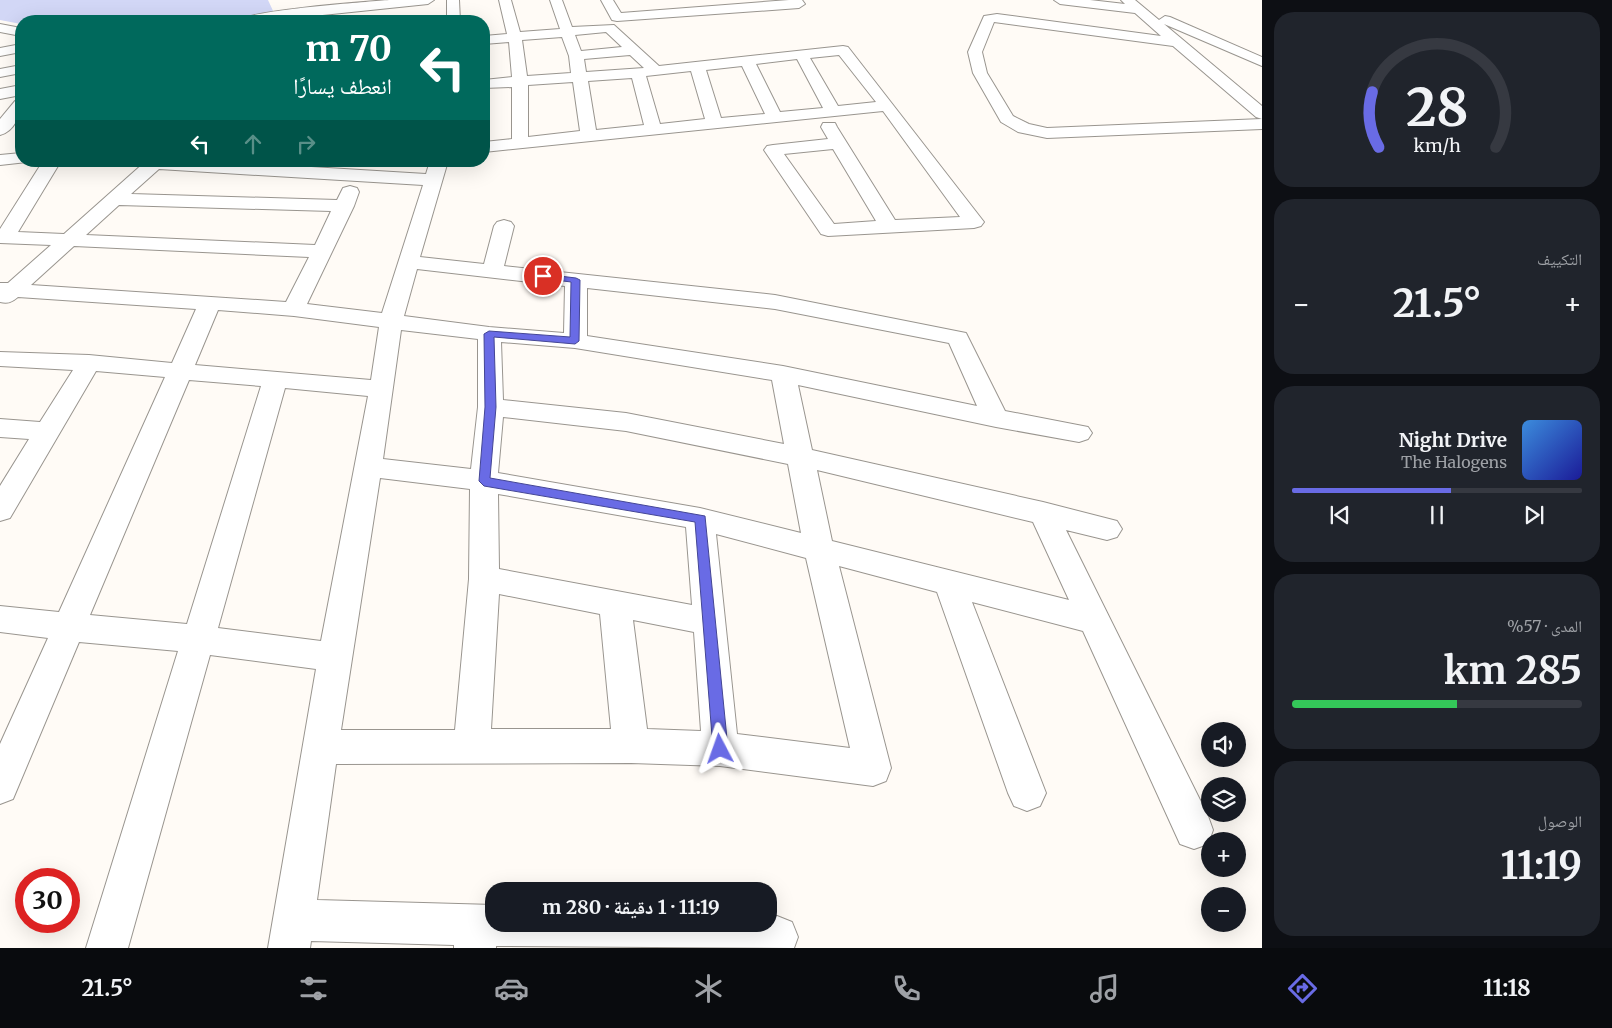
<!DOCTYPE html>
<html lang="ar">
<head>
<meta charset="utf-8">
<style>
  body { margin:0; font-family:Merriweather,"Noto Naskh Arabic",serif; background:#20242c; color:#f1f3f6; direction:rtl; height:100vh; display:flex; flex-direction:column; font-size:19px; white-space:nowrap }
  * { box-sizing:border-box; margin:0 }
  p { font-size:16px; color:#9ea1a6 }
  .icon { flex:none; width:28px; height:28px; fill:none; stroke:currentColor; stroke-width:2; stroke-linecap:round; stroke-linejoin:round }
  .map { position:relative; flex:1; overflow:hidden; direction:ltr }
  .sheet { display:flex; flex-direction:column; gap:12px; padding:12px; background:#0d0f14; width:350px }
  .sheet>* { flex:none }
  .banner { position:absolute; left:15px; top:15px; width:475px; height:152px; border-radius:20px; box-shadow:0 5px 20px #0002; direction:rtl; background:#00695c; color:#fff; overflow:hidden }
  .controls { position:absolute; left:1201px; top:722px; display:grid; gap:10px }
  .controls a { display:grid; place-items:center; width:45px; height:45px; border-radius:50%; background:#171b24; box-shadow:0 5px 20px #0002; font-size:25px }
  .speed { position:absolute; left:15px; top:868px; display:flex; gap:10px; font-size:25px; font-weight:700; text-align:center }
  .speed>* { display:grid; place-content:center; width:65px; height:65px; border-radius:50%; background:#171b24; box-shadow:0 5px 20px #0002; line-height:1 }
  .speed .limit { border:8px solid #d22; background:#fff; color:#111 }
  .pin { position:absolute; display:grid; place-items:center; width:42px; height:42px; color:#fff; margin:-21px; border:2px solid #fff; border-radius:50%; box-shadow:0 1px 5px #0007 }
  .me { position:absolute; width:55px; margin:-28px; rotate:356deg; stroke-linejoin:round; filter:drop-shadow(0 0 4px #0008) }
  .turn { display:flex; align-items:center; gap:18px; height:105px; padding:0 15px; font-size:22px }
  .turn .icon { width:65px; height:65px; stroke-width:2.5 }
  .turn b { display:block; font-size:35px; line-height:42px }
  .lanes { display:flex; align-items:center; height:48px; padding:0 15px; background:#0003; justify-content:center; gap:25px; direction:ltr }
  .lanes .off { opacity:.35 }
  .big { font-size:38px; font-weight:700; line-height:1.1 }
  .sheet .card { flex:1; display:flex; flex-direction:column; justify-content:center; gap:8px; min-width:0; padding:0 18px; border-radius:20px; background:#20242c }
  .sheet .dial { align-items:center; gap:0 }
  .dial svg { height:130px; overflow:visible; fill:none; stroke:#363941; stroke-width:7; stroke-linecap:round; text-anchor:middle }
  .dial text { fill:#f1f3f6; stroke:none }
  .song { display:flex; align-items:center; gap:15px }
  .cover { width:60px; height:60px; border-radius:8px; background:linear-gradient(135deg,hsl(210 70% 55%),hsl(240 70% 35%)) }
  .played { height:5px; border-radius:2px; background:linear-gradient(90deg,#696be5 55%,#363941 55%) }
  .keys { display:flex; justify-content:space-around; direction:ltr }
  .heat { display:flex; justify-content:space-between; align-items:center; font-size:28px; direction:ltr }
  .charge { height:8px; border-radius:4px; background:linear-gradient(90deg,#34c759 57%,#363941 0) }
  .trip { position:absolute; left:485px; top:882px; width:292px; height:50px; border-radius:20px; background:#171b24; box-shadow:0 5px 20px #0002; font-weight:700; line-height:50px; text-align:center; direction:rtl }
  .dock { display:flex; height:80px; justify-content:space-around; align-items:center; background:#090b0e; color:#9ea1a6 }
  .dock .icon { width:35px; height:35px }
  .dock .on { color:#696be5 }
  .dock b { font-size:22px; color:#f1f3f6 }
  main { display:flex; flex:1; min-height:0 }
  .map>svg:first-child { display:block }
  .green { fill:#d2d7f6 }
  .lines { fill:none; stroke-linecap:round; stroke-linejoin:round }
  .minor-casing { stroke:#99958f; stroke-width:2 }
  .minor { fill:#fff; fill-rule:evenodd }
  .route { fill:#696be5; stroke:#444695 }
</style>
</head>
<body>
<main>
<section class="sheet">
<div class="card dial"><svg viewBox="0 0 100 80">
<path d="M14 69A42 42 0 1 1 86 69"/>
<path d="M14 69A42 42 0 0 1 10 35" stroke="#696be5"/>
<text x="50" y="56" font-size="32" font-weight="700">28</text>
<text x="50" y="72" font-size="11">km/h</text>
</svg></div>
<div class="card"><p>التكييف</p>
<div class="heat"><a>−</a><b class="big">21.5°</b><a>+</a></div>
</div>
<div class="card">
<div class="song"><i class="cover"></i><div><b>Night Drive</b><p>The Halogens</p></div></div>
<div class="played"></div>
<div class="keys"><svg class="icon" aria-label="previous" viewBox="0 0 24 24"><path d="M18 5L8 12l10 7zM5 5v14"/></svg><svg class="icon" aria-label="pause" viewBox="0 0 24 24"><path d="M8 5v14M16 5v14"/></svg><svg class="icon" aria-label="next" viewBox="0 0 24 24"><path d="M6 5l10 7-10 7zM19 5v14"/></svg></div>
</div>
<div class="card"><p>المدى · 57%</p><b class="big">285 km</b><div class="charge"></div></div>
<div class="card"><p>الوصول</p><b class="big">11:19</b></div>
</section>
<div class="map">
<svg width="1262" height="948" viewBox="0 0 1262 948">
  <rect width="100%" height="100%" fill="#fffbf6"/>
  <path class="green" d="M0 0H268L274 13 203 21H21V24L0 20Z"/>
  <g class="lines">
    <defs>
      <path id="minor" d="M389 0H434L428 4 265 21H238C248 10 367 2 389 0Z
        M447 0H459L460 21H447Z
        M499 0H511L520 32 560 29 550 0H562L572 27 614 25 659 66 843 46 848 47 984 222 981 226 974 228 828 236 821 234 764 150 767 146 773 145 828 139 821 127 823 123H835L837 127 895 220 960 217 883 111 484 152V142L512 139V87L484 88V80L512 77 509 42 484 44V36L507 34ZM606 32 622 47 581 51 575 35ZM562 37 569 56 571 73 527 76 522 40ZM630 55 644 68 586 72 584 59ZM839 55 876 102 838 106 810 58ZM797 59 823 108 780 112 756 64ZM742 66 765 114 721 118 706 70ZM691 71 705 119 660 124 646 76ZM632 78 644 125 596 130 588 81ZM573 82 580 131 528 137V85ZM833 149 876 221 834 224 784 154Z
        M601 0H613L621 13 789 0H802L805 4 799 8 617 21 612 20Z
        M1054 0H1090L1125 4 1121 0H1135L1159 20 1165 16 1170 17 1262 57V66L1164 24 1262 106V119L1256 117 1173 46 994 22 982 52 987 73 1013 116 1029 124 1047 128 1262 119V129L1047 138 1018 132 1001 122 973 73 968 52 984 16 997 14 1161 36 1135 13 1060 4Z
        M0 24 21 28V36L0 32Z
        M21 44V52L0 56V48Z
        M21 65V73L0 77V69Z
        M21 85V95L0 99V89Z
        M21 99C22 113 15 131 0 135V119L15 101Z
        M21 153V161L27 162 0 165V155Z
        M43 161H61L18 232 64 234 146 161H214L426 174 430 161H448L420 257 484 264 494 226 497 222 504 220 511 222 514 226 504 266 775 295 966 333 1005 411 1088 427 1092 433 1088 439 1079 442 996 427 798 385 812 450 1043 502 1117 521 1122 529 1117 537 1107 540 1066 530 1208 816 1213 830 1208 844 1194 849 1180 844 1083 631 972 602 1046 793 1040 806 1027 811 1014 806 1008 793 937 592 839 566 891 768 886 781 873 786 720 766 631 763 336 764 317 900 494 905V924H769V915L777 916 792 922 798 937 794 948 496 946V948H454V945L311 941 310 948H268L316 669 210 655 128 948H86L178 651 79 642 13 799 0 804V744L48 638 0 632V606L59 612 165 377 96 371 10 518 0 521V486L29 439 0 437V419L40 422 73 370 0 366V352L89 355 172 363 196 309 18 297C12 302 8 304 0 302V283H8L51 245 0 243V229ZM159 169 423 185 382 313 307 304 354 206 359 192 357 188 350 186 343 188 337 200 131 194ZM119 205 331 211 315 245 86 235ZM74 246 309 257 286 302 31 285ZM417 269 565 286 564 333 489 327 404 316ZM587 288 775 309 949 343 977 406 783 366 587 336ZM218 310 294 316 379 327 371 380 195 365ZM401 330 478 339V407L471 469 383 459ZM501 342 575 348 772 380 784 444 626 413 503 400ZM189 380 261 386 187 624 90 615ZM285 388 368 396 321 641 218 628ZM503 417 626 431 788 464 801 533 700 508 498 473ZM817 470 1033 522 1069 600 832 541ZM380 478 470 489 469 579 455 730H341ZM498 494 686 527 692 605 499 569ZM716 534 806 558 850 748 737 734ZM499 594 600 614 611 729H491ZM633 620 694 632 701 731 647 729Z"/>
    </defs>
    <use href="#minor" class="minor-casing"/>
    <use href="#minor" class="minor"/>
  </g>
  <path class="route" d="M543 274 576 278 580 280 579 341 575 344 494 337 496 407 490 478 705 516 728 749 725 754 720 756 715 754 713 749 695 522 484 486 479 481 485 407 484 334 489 331 570 337 571 282 540 278V275Z"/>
</svg>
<div class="controls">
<a><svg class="icon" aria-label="sound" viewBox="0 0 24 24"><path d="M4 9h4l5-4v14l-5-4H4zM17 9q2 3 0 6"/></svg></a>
<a><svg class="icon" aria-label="layers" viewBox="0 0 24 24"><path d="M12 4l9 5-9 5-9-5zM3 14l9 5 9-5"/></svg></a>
<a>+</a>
<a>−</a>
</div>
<div class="speed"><div class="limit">30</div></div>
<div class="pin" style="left:543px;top:276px;background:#d93025"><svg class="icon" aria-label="arrive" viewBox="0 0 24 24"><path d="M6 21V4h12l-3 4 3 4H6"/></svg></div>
<svg class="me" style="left:720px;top:749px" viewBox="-20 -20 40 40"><path d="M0-17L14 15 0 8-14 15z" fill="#696be5" stroke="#fff" stroke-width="4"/></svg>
<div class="trip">11:19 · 1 دقيقة · 280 m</div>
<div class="banner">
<div class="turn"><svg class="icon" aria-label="left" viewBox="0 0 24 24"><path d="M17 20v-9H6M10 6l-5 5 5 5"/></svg><div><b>70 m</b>انعطف يسارًا</div></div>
<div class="lanes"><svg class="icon" aria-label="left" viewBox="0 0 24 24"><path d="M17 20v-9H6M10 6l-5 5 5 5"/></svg><svg class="icon off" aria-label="ahead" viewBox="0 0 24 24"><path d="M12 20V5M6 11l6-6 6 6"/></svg><svg class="icon off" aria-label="right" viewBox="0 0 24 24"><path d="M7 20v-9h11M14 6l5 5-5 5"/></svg></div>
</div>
</div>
</main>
<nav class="dock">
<b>11:18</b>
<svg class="icon on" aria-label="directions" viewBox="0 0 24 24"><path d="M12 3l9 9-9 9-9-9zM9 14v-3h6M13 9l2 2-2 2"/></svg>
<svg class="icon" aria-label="music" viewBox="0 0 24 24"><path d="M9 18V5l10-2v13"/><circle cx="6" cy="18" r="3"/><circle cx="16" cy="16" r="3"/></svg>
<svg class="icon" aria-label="phone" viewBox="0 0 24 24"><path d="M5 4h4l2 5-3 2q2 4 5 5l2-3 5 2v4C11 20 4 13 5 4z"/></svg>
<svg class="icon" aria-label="climate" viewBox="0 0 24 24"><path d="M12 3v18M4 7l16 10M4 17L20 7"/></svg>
<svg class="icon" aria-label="car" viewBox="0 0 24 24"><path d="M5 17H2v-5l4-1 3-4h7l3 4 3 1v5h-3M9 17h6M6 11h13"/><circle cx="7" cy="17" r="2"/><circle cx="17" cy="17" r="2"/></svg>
<svg class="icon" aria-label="filters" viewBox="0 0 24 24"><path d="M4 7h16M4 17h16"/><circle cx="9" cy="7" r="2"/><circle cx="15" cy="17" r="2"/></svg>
<b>21.5°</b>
</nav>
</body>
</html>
